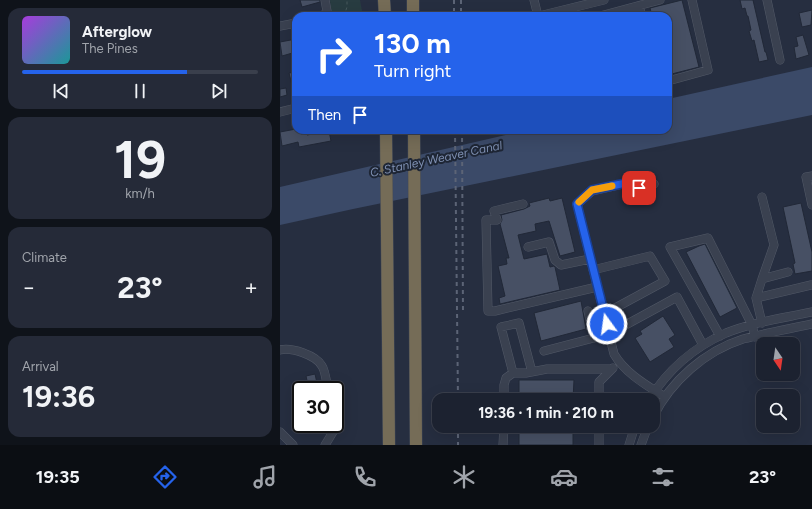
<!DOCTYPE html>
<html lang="en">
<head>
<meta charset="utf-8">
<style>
  body { margin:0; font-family:Figtree,sans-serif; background:#252a38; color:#f1f3f6; height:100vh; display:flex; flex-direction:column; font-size:15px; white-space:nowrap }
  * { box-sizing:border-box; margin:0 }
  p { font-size:13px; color:#a0a4ab }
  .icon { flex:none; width:22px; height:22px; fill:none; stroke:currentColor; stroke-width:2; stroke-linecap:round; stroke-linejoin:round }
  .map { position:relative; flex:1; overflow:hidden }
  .details { display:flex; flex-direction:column; gap:8px; padding:8px; background:#0f131a; width:280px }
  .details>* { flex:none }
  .guide { position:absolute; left:12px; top:12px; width:380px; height:122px; border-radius:12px; box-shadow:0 4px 16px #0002,0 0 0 1px #3a3f4c; background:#2563eb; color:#fff; overflow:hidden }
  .needle { width:26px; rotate:167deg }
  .controls { position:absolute; left:476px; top:337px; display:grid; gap:8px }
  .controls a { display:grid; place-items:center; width:44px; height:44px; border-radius:8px; background:#1c2230; box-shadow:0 4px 16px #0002,0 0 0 1px #3a3f4c; font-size:20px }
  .speed { position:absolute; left:12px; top:381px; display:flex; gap:8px; font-size:20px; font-weight:700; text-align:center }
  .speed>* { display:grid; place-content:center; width:52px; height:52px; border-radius:50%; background:#1c2230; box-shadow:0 4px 16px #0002,0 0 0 1px #3a3f4c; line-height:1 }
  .speed .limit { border:2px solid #111; border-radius:6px; background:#fff; color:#111 }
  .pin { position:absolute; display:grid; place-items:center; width:34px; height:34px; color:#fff; margin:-17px; border-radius:8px; box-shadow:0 2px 6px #0006 }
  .me { position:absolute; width:44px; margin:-22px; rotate:346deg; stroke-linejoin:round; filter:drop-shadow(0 0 3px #0008) }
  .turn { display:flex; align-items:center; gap:14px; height:84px; padding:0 16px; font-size:18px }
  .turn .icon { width:52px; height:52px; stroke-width:2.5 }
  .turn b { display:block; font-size:28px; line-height:34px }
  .then { display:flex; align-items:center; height:38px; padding:0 16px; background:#0003; gap:8px; font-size:15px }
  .big { font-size:30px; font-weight:700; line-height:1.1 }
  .details .widget { flex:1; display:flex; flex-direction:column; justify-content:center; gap:6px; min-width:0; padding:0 14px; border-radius:12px; background:#252a38 }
  .details .dial { align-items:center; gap:0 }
  .dial b { font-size:52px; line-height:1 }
  .song { display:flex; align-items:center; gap:12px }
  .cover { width:48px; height:48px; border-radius:6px; background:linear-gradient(135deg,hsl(280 70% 55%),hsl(180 70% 35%)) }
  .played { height:4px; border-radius:2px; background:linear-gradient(90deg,#2563eb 70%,#3a3f4c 70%) }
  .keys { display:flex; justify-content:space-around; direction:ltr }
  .heat { display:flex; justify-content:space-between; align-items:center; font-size:22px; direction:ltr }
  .trip { position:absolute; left:152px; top:393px; width:228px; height:40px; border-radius:12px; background:#1c2230; box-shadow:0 4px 16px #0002,0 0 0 1px #3a3f4c; font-weight:700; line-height:40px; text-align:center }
  .tab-bar { display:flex; height:64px; justify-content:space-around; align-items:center; background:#0b0e13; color:#a0a4ab }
  .tab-bar .icon { width:28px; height:28px }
  .tab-bar .active { color:#2563eb }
  .tab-bar b { font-size:18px; color:#f1f3f6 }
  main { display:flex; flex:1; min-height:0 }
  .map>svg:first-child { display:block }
  .green { fill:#283c41 }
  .water { fill:#3b4a68 }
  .building { fill:#475064; stroke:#212837 }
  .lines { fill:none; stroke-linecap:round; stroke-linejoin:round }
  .minor-casing { stroke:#525967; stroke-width:9 }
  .highway-casing { stroke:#424957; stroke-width:13 }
  .path { stroke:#46595d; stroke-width:1; stroke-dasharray:3 3; stroke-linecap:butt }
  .minor { stroke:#3a4150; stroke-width:8 }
  .highway { stroke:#756c57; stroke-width:12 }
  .rail { stroke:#5c6476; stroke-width:2; stroke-dasharray:4 4; stroke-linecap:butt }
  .route-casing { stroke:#184099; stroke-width:10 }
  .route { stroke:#2563eb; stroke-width:7 }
  .slow { stroke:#f59e0b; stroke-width:7 }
  .labels { text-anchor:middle; stroke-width:4; stroke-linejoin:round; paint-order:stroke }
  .water-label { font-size:12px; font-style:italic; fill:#7e8fb1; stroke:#1e2635 }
</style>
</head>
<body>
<main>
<section class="details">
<div class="widget">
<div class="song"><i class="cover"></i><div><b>Afterglow</b><p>The Pines</p></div></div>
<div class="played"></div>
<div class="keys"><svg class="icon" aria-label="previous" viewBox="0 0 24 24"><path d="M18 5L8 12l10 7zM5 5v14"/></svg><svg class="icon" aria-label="pause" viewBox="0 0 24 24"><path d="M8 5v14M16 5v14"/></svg><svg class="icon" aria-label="next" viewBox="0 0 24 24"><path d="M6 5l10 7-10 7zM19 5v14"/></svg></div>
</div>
<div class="widget dial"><b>19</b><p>km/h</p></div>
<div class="widget"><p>Climate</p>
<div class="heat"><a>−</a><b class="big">23°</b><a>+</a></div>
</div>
<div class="widget"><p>Arrival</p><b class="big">19:36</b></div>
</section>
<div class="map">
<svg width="532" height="445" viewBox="0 0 532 445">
  <rect width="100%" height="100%" fill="#262e40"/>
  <path class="green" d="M50 0H80L83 16H49L51 11Z"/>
  <path class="water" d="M532 67V115L73 209 0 225V187L247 130H388V99Z"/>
  <path class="building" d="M20 0H40V2L22 7Z
    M402 0 419 67 388 75V16H372L370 8Z
    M460 0H473L485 52H486L488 60 479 62 474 40 472 41 469 31 471 30 468 16H467L465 8 462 9Z
    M532 10 531 25 522 27 519 13Z
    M523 35 529 55 516 59 514 47 518 46 516 37Z
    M16 39V52L2 56 0 42Z
    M16 72V93H14L9 73Z
    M6 88 7 95 0 97V89Z
    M16 129 20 130 21 134 26 132 27 135 49 131 51 141 19 147 18 142 2 146 0 132Z
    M360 194 362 201 353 203 352 196Z
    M269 198 270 201 282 198 295 252 280 256 269 221 255 224 256 231 238 235 244 259 267 254 270 267 274 266 275 267 280 290 220 304 219 298 225 296 218 266 227 264 226 258H229L220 224 222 220 221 215 244 209 250 206 249 203Z
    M521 203 532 252V271L515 274 513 264 515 263 503 207Z
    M425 244 457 308 440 317 406 252 419 246Z
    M301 301 306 329 261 341 254 313Z
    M383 316 395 335 389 339 394 347 370 362 355 338 362 334 360 331Z
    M35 374 37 383 28 385 26 376Z
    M239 380H294L293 400H239Z
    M239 426H293V445H239Z"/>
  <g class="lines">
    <defs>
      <path id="minor" d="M254 0 258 16
        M487 0 500 60
        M359 6 362 16
        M43 16 47 11 45 0
        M259 16 324 0
        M320 16 380 0
        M0 26 16 23
        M388 81 428 70 412 0
        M0 112 16 108
        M532 176 526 177 532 205
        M374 184 359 188 351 182 312 191 297 204 334 354C345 373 366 385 385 397
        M243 204 214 211 217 220H206L208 311H215L317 287
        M248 247 269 242 275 260 281 265 310 259
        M313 270 370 256 385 281 324 314
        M482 279 494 245 482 197
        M476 298 482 279 508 272
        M308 311 314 338
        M482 323 476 298 531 285
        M440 336 390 247 428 238 472 325 475 337
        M0 350C11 347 36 355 42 366 45 370 47 384 48 390
        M264 351 329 334 397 297 423 345
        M233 373 221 327 239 323 252 372
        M224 400V385L226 378 233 373H246L267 369H331
        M319 400V382L333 368
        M369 400C387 371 414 347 446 333 473 322 504 318 532 312
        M373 417C391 381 425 351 463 339 486 333 509 329 532 324
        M0 432 13 445
        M45 445 53 432 54 424
        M223 445 224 426
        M319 445V426
        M349 445 355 426
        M361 445 368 426"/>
      <path id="highway" d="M104 0 105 16
        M133 0V16
        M106 130 109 445
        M134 130 136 445"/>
    </defs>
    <use href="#minor" class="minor-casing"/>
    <use href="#highway" class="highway-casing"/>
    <path class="path" d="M64 16 67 7V0"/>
    <use href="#minor" class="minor"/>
    <use href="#highway" class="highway"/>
    <path class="rail" d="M174 0V16
      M181 0V16
      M175 130 178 400
      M182 130 183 314
      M178 426V445"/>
  </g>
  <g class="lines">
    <defs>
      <path id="route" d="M327 324 297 204 312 190 351 182 359 188"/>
    </defs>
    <use href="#route" class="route-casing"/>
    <use href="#route" class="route"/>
    <path class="slow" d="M299 202 312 190 332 186"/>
  </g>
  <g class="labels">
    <g class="water-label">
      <text transform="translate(156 159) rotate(-12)" y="4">C. Stanley Weaver Canal</text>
    </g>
  </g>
</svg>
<div class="controls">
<a><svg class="needle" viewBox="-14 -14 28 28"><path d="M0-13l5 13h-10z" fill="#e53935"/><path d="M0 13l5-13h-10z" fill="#a0a4ab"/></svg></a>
<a><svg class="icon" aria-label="search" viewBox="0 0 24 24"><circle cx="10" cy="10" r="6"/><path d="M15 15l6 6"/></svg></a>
</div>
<div class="speed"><div class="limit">30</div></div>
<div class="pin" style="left:359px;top:188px;background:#d93025"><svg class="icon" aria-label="arrive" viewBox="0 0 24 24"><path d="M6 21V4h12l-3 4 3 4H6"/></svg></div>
<svg class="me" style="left:327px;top:324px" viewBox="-20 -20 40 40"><circle r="17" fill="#2563eb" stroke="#fff" stroke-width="3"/><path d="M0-11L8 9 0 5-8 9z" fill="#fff"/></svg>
<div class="trip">19:36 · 1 min · 210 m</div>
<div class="guide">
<div class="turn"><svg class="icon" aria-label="right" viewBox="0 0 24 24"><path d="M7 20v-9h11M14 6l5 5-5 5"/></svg><div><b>130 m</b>Turn right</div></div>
<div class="then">Then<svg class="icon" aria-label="arrive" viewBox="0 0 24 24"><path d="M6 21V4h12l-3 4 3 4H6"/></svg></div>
</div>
</div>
</main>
<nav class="tab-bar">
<b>19:35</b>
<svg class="icon active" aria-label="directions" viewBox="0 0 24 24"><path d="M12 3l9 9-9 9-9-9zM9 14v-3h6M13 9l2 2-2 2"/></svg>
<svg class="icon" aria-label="music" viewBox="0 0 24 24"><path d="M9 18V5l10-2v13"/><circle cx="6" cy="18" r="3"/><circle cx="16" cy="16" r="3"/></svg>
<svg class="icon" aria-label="phone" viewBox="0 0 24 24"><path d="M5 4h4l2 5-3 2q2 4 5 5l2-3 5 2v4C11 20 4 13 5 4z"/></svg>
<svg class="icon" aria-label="climate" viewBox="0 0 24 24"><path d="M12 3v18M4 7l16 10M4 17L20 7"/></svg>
<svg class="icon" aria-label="car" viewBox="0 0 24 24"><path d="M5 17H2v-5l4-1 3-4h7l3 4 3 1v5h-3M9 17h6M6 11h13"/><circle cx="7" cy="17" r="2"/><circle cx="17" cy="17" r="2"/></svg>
<svg class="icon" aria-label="filters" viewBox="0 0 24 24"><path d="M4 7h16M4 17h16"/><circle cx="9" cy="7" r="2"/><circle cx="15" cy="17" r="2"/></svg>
<b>23°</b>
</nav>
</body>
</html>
